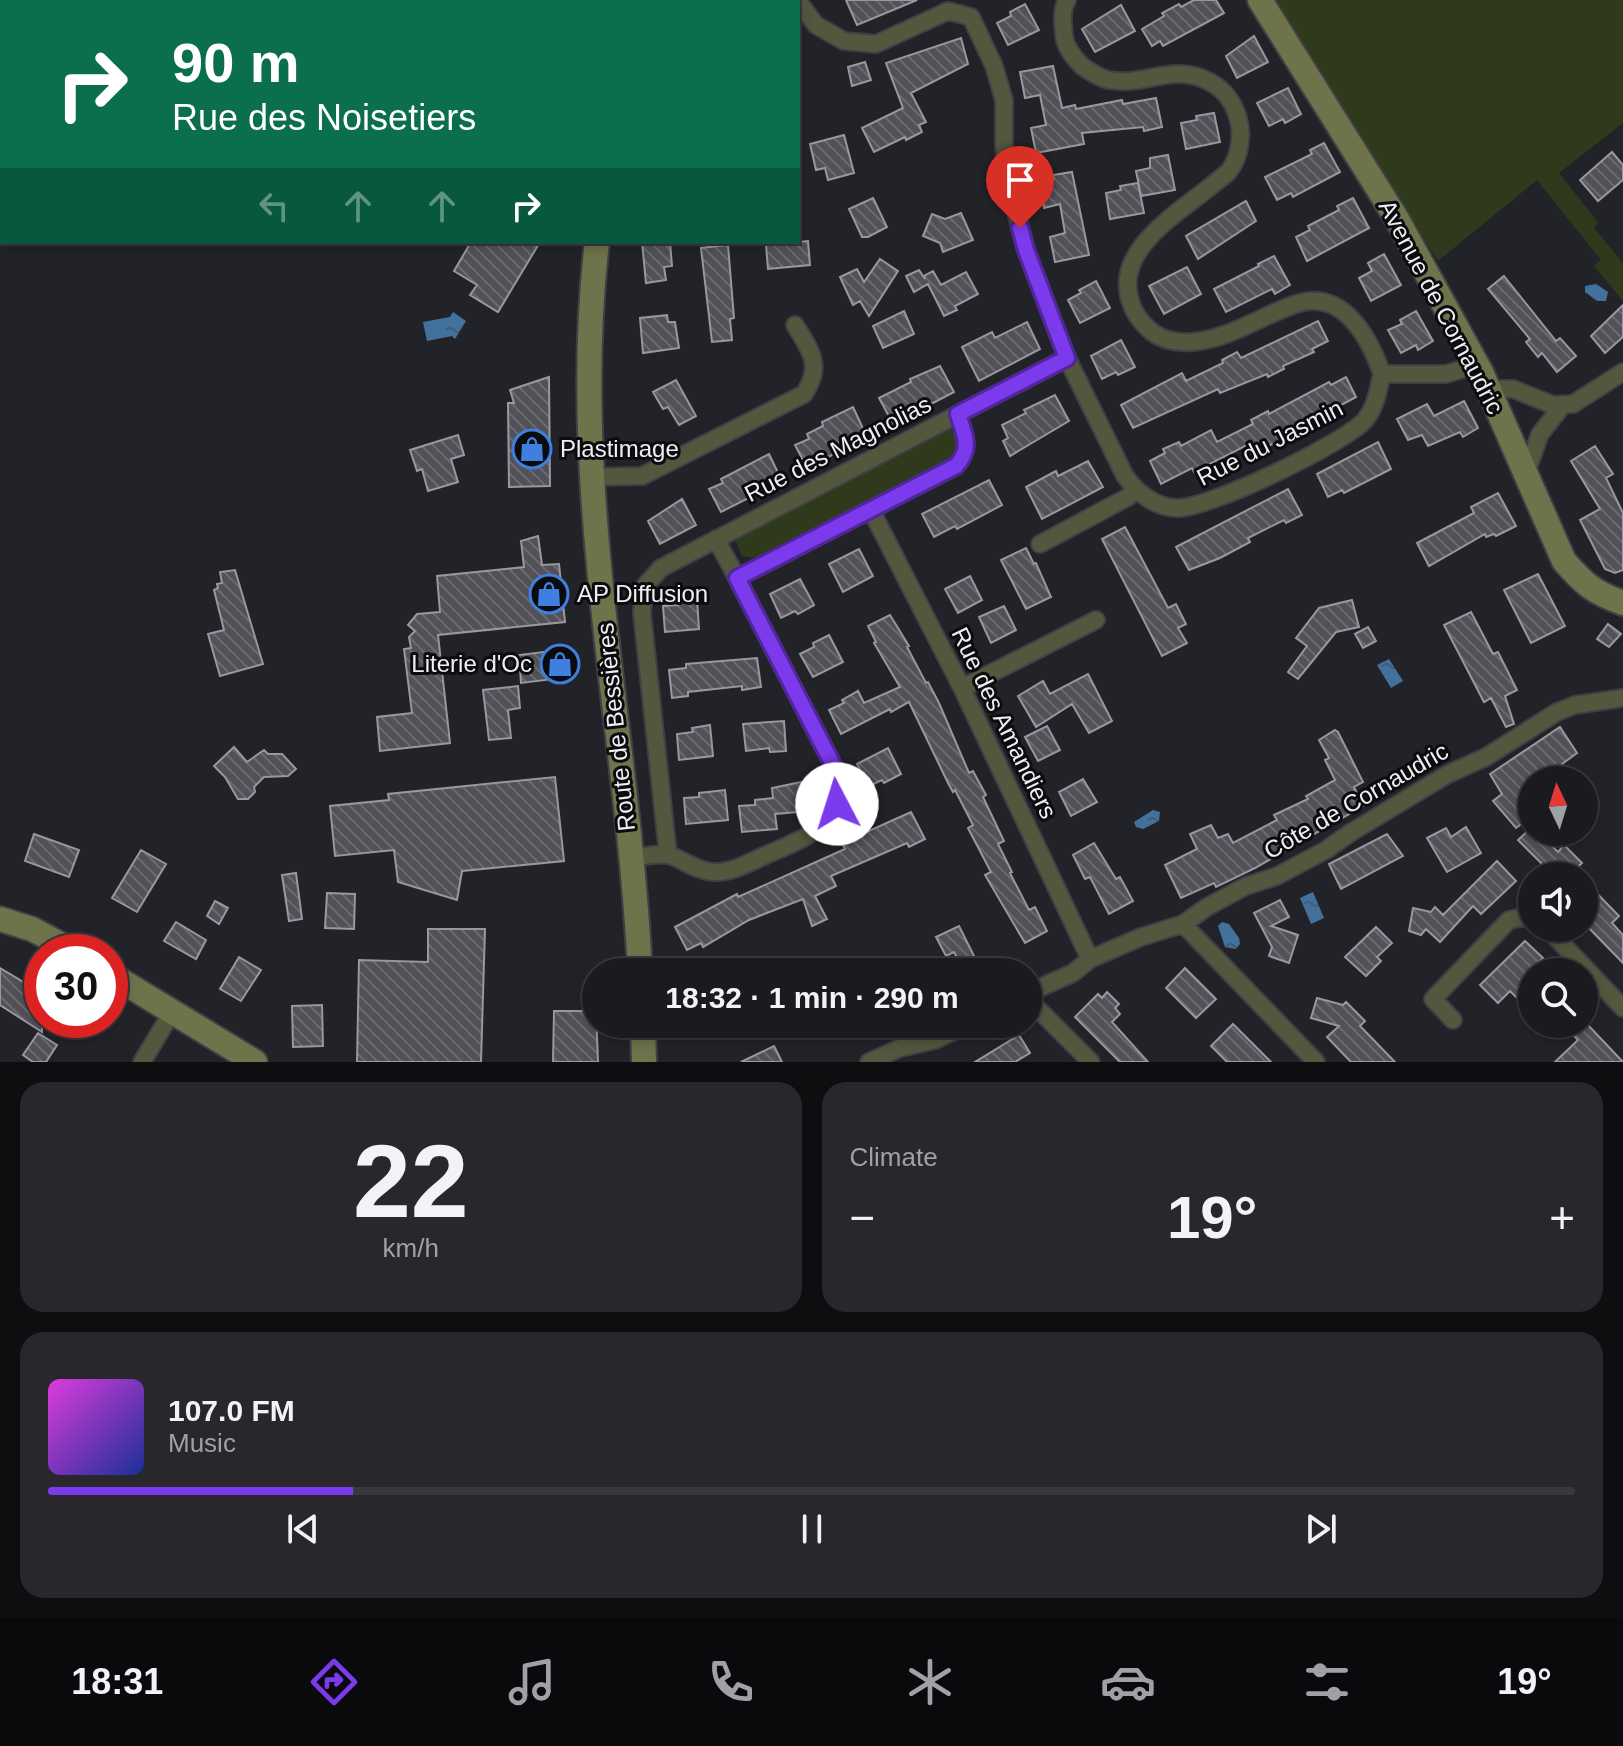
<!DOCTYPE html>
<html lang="en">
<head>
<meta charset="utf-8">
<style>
  body { margin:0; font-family:Helvetica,sans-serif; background:#27272c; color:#f1f3f6; height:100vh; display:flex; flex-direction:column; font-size:30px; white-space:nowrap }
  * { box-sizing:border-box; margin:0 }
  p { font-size:26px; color:#9fa1a4 }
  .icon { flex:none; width:44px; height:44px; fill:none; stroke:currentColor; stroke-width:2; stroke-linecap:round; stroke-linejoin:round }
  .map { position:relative; height:1062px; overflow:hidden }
  .panel { display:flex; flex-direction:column; gap:20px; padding:20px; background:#0e0e11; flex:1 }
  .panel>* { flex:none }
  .hud { position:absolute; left:0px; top:0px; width:800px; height:244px; box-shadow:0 4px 12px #0003,0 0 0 2px #38383d; background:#0b6e4f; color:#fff; overflow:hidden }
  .needle { width:52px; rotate:356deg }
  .controls { position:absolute; left:1518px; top:766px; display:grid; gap:16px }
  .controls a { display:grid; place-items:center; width:80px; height:80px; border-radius:50%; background:#1a1a1f; box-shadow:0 4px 12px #0003,0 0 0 2px #38383d; font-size:40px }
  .speed { position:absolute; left:24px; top:934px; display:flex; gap:16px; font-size:40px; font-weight:700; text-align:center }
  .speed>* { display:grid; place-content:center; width:104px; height:104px; border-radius:50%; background:#1a1a1f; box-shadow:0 4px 12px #0003,0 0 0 2px #38383d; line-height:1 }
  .speed .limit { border:12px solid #d22; background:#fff; color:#111 }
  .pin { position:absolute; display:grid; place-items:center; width:68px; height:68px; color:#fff; margin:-82px -34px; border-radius:50% 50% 50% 0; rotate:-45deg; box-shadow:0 0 8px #0007 }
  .pin .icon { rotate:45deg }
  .me { position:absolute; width:88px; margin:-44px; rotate:355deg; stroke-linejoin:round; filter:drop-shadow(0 0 6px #0008) }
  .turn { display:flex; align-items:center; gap:28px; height:168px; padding:0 40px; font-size:36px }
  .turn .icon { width:104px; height:104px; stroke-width:2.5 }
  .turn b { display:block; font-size:56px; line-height:68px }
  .lanes { display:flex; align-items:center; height:76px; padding:0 40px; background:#0003; justify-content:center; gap:40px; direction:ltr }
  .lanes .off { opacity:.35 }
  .big { font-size:60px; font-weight:800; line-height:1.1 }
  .panel .card { flex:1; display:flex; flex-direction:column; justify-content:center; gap:12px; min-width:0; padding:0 28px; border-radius:24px; background:#27272c }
  .panel .dial { align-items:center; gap:0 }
  .dial b { font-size:104px; line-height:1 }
  .song { display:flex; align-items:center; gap:24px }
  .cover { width:96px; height:96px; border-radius:12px; background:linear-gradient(135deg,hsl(300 70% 55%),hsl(230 70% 35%)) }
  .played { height:8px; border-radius:4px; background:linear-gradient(90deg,#7c3aed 20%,#38383d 20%) }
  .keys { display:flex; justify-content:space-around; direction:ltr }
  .heat { display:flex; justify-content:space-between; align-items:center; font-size:44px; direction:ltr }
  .panel .tiles { flex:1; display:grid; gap:20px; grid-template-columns:1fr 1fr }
  .card:last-child { grid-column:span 2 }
  .trip { position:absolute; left:582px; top:958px; width:460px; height:80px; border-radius:40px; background:#1a1a1f; box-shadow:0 4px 12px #0003,0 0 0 2px #38383d; font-weight:800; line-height:80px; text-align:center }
  .menu { display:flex; height:128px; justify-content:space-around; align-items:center; background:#0a0a0c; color:#9fa1a4 }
  .menu .icon { width:56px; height:56px }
  .menu .on { color:#7c3aed }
  .menu b { font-size:36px; color:#f1f3f6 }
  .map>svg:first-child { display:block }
  .green { fill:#2e3a1b }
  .water { fill:url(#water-ripples) }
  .building { fill:url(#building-back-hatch); stroke:#99979f; stroke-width:2 }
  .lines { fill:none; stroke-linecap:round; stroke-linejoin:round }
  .street-casing { stroke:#3f4045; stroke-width:20 }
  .secondary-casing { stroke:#3f4045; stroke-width:28 }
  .street { stroke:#53573e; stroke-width:16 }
  .secondary { stroke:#6e734b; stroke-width:24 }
  .route-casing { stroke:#51269a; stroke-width:20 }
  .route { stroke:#7c3aed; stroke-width:14 }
  .labels { text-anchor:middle; stroke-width:6; stroke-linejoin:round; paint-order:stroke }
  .street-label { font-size:24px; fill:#eeeff3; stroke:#0c0c0f }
  .poi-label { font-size:24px; fill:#eeeff3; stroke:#0c0c0f; text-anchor:start }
</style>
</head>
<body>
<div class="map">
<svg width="1623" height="1062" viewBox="0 0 1623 1062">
  <defs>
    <pattern id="water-ripples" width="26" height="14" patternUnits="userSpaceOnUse" patternTransform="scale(2)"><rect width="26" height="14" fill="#43719e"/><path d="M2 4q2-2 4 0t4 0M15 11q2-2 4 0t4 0" fill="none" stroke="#455a6f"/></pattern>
    <pattern id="building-back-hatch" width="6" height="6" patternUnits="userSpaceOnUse" patternTransform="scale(2)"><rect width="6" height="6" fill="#525158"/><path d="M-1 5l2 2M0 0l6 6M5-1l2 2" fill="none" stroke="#6b6a70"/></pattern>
  </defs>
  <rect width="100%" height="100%" fill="#222329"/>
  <path class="green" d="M1274 0H1623V123L1559 173 1598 222 1594 228 1623 263V301L1594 266 1601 260 1537 180 1438 261Z
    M938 429 952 430 960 445 957 455 754 558 742 556 735 540 742 532Z"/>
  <path class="water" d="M1596 284 1608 292 1606 301H1597L1585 292V286Z
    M453 312 466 321 455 339 452 336 427 341 423 322 450 317Z
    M1389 659 1403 681 1391 688 1377 665Z
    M1153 810 1160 812 1159 821 1143 829 1136 827 1134 822Z
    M1313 892 1324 918 1311 924 1300 898Z
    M1222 922 1229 924 1239 938 1240 944 1236 949 1225 947 1218 926Z"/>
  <path class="building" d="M846 0H917L857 25Z
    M1194 0H1216L1224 13 1163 46 1160 41 1152 46 1142 29 1164 16 1162 13 1179 4 1181 7Z
    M1025 4 1039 30 1008 45 997 23 1011 16 1010 12Z
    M1121 5 1135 31 1095 52 1082 29Z
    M1254 36 1268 62 1237 78 1226 56Z
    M961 38 968 64 911 93 926 122 919 125 922 132 906 140 905 137 874 152 862 128 903 108 886 63Z
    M865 62 871 80 852 86 848 67Z
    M1053 66 1062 108 1075 105 1076 109 1122 100 1123 104 1156 98 1162 127 1144 131 1143 127 1082 133 1084 144 1036 153 1031 128 1046 125 1040 95 1025 98 1020 72Z
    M1288 88 1301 114 1285 123 1283 119 1269 126 1257 103Z
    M1214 113 1220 142 1186 149 1181 123 1197 120 1196 116Z
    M844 135 854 173 828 180 825 168 816 170 810 144Z
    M1324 143 1340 172 1293 197 1291 193 1277 200 1265 177 1312 154 1310 150Z
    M1612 152 1623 165V180L1598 201 1580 180Z
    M1168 155 1175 190 1141 196 1136 171 1150 168V158Z
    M1072 172 1089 255 1055 262 1050 237 1065 233 1060 204 1044 208 1039 183 1054 179 1053 175Z
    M1138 183 1144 213 1110 219 1106 193 1121 190 1120 186Z
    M873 198 887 227 868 237H862L849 209Z
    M1353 198 1369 228 1307 261 1296 237 1310 230 1308 226 1339 210 1337 206Z
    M1246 201 1256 221 1198 259 1186 236Z
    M961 213 973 240 943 252 940 243 923 236 932 214 945 219Z
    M808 241 810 265 768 269 766 245Z
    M471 242H540L498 312 470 295 477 285 454 271Z
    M642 242H670L672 266 664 267 666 280 646 283Z
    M728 245 734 318 730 319 732 340 712 342 701 248Z
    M1384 254 1401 285 1371 301 1359 278 1372 271 1368 263Z
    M1274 256 1290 285 1275 294 1272 289 1226 312 1214 289 1259 266 1258 264Z
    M880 259 898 271 869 316 860 301 853 305 840 277 857 269 864 282Z
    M1187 267 1201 294 1164 314 1149 286Z
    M919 270 925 279 924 276 933 271 941 285 966 272 978 294 955 306 957 310 944 316 928 284 914 292 906 276Z
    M1504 276 1556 341 1560 338 1576 356 1557 372 1542 353 1538 357 1526 342 1530 339 1488 289Z
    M1096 281 1110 308 1080 323 1068 300 1081 293 1079 290Z
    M1623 305V337L1605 353 1591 336Z
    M904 311 914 334 883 348 873 326Z
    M1416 311 1433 341 1418 350 1416 345 1401 353 1388 330 1402 324 1400 320Z
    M667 315 668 322H675L679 348 643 353 640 318Z
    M1318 321 1328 341 1312 349 1314 352 1283 366 1284 369 1268 377 1267 374 1220 393 1218 389 1133 428 1121 405 1182 373 1186 381 1223 363 1222 360 1237 352 1241 358Z
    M1027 322 1040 349 979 381 962 347 992 332 995 338Z
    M1121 340 1135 367 1118 375 1116 372 1102 379 1091 356Z
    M940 366 954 392 893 424 879 398 911 382 910 379Z
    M549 377 550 486 509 487 508 403H514L510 390Z
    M1346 377 1356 397 1311 421 1313 425 1251 454 1247 445 1194 472 1192 468 1161 484 1150 461 1165 453 1163 449 1179 442 1181 446 1211 430 1217 442 1253 424 1251 420 1268 411 1269 414 1329 382 1331 385Z
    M676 380 696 416 679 425 668 407 663 409 653 392Z
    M1055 395 1069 421 1010 456 1003 441 1008 438 1002 425 1026 413 1024 410Z
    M1464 401 1478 428 1463 437 1460 432 1428 446 1422 435 1408 440 1397 419 1427 404 1434 416Z
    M853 407 867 437 807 468 795 445 809 439 807 434 823 426 822 422Z
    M458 435 464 455 451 459 458 482 428 491 422 469 417 471 410 450Z
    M1378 442 1391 469 1344 493 1342 490 1328 497 1317 474Z
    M1595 446 1613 474 1606 478 1623 513V570L1615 573 1605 569 1580 520 1600 509 1571 461Z
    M769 454 782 481 721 512 709 489 723 483 721 479Z
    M1088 461 1103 487 1042 519 1026 487 1056 471 1058 476Z
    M989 480 1002 505 957 529 955 526 934 537 922 514Z
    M1288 489 1302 515 1286 523 1284 520 1248 538 1250 542 1220 558 1189 570 1176 547Z
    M1498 493 1516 526 1496 536 1494 534 1486 537 1485 534 1429 566 1417 543 1474 513 1471 507Z
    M682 499 696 525 660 544 648 521Z
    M1125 527 1168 608 1176 604 1186 624 1178 628 1187 643 1162 656 1102 539Z
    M538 536 542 565 559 564 565 622 438 635 450 743 380 751 377 717 412 713 404 649 411 648 409 637 415 631 408 625 417 614 440 612 437 576 524 567 521 541Z
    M1026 548 1034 564 1036 563 1051 597 1026 609 1001 560Z
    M859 549 873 576 843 592 829 564Z
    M235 570 263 664 220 676 208 634 224 630 214 590 218 588 217 584 222 583 220 572Z
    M1538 574 1565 626 1531 643 1504 590Z
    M970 576 982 600 958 613 945 589Z
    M800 579 814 605 798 614 795 611 781 618 770 594Z
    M697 599 699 629 665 632 663 606 678 605V601Z
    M1352 600 1359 627 1336 632 1298 679 1288 672 1307 646 1296 638 1319 608Z
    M1004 606 1016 630 991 643 979 617Z
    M1471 612 1493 654 1498 652 1517 690 1505 696 1514 724 1506 727 1491 698 1484 702 1444 625Z
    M890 615 909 646 907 647 926 683 928 682 939 703 969 773 973 771 986 795 983 797 1004 841 998 844 1012 872 1010 873 1029 910 1035 907 1047 931 1025 943 985 875 991 872 968 828 973 825 955 790 953 792 948 783 909 702 891 712 890 709 841 734 829 710 844 703 842 700 858 691 864 703 900 687 874 643 876 642 868 626Z
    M1608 624 1621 634 1609 647 1597 639Z
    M1368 627 1376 641 1363 648 1355 634Z
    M829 635 843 662 813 677 800 654 814 647 813 643Z
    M567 649 570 677 521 683 519 655Z
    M757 658 761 687 742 690V686L688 692V696L672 698 669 670 686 668V664Z
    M1088 674 1112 721 1089 733 1072 704 1036 727 1018 696 1043 681 1050 694Z
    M518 686 520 708 508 710 511 738 489 740 483 690Z
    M784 721 786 751 770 752 769 748 746 751 743 724Z
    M710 725 713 756 679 760 677 734 693 732 692 728Z
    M1047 726 1060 750 1038 761 1025 737Z
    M1560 727 1577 753 1562 764 1564 768 1545 780H1532V816L1516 828 1493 801 1502 794 1490 774Z
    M1335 730 1338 732 1363 782 1354 787 1363 806 1255 868 1216 887 1214 883 1181 898 1165 865 1197 849 1190 834 1211 825 1218 838 1228 834 1233 843 1277 820 1274 815 1308 799 1306 796 1335 780 1325 760 1329 758 1319 740Z
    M234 747 247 762 264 750 268 754H282L296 769 288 776 264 777 254 787 255 792 248 799H238L225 777 214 766Z
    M888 748 901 774 884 783 882 780 869 786 857 764Z
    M555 777 564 861 462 871 457 900 398 882 394 850 335 856 330 806 389 800 388 794Z
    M1083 779 1097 802 1071 816 1059 792Z
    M806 781 809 811 775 814 777 829 742 832 739 806 755 805V800L773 798 772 788Z
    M725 790 728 820 686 824 684 798 699 797V793Z
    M911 812 925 839 909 847 907 843 831 876 836 886 815 896 827 919 812 926 803 899 749 920 703 947 701 943 687 950 675 927 737 894 738 897 845 849 842 843Z
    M1466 827 1481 853 1447 872 1427 838 1446 828 1451 837Z
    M1532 827V832H1538L1558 852 1564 845 1582 863 1569 876H1554L1518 840Z
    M34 834 79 850 69 877 25 861Z
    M1387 834 1403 856 1341 889 1329 864Z
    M1094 843 1116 879 1120 877 1133 901 1109 914 1090 877 1085 879 1073 855Z
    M141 850 166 864 137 912 112 898Z
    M1497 861 1516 881 1481 914 1473 906 1440 942 1426 929 1421 935 1409 931 1413 908 1431 912 1435 907 1443 915Z
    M296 873 302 919 289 921 282 875Z
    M1584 880 1619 916 1612 923 1623 935V963L1584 923Z
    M327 893 355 894 354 929 325 928Z
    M1280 900 1289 917 1271 926 1298 935 1289 963 1269 956 1272 947 1254 913Z
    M215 901 228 908 219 924 207 916Z
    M176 922 206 940 196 959 164 941Z
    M959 926 976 960 962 967 954 952 946 956 936 937Z
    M1376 927 1392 943 1377 957 1381 961 1366 976 1345 957Z
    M428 929H485L481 1062H357L359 960 428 962Z
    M1525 941 1543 958 1532 969V1013L1510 991 1498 1003 1480 985Z
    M239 957 261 970 241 1001 220 989Z
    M0 968 42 993V1032L0 1005Z
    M1185 968 1216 999 1196 1018 1166 988Z
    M1107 992 1119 1004 1115 1008 1120 1014 1112 1022 1148 1062H1120L1075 1017 1098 994 1102 998Z
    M1317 998 1343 1005 1346 1002 1365 1021 1360 1026 1395 1062H1351L1327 1037 1339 1026 1311 1018Z
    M322 1005 323 1046 293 1047 292 1006Z
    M554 1011H596L598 1062H553Z
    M1233 1024 1271 1062H1227L1211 1046Z
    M1562 1024H1587L1623 1062H1555L1578 1040Z
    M38 1033 57 1045 46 1062H33L23 1055Z
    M1019 1035 1030 1053 1015 1062H975Z
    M774 1046 782 1062H741Z"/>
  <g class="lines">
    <defs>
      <path id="street" d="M797 0 816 25 844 41 876 44 948 11 971 17 994 66 1004 100V145L1009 185 1026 250 1067 358 1125 476C1137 493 1155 507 1176 508 1207 510 1345 443 1365 420 1376 407 1378 390 1382 374H1446L1476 365
        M1067 0C1061 10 1063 23 1064 35 1065 47 1074 58 1082 66 1089 71 1100 78 1109 80 1145 87 1173 62 1210 82 1225 90 1233 101 1238 118 1243 134 1240 157 1229 171 1225 176 1216 181 1211 186 1177 214 1112 251 1131 303 1134 313 1143 325 1152 332 1164 341 1177 343 1192 342 1229 339 1259 317 1293 305 1342 286 1369 337 1382 374
        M1488 389H1513L1553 405 1573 404 1623 372
        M1526 473 1540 434 1563 405
        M592 477 642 476 804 394C823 366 811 351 795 325
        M871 510 962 688 1090 959
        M716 539 737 578
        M1040 544 1128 497 1135 490
        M962 688 1096 620
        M668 855 642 613 644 587 661 568 1067 358
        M630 858C641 857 657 853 668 855 682 858 694 871 714 872 732 873 750 862 766 855 808 837 854 820 833 765L737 578 956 466C972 449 964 434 958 414
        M1183 924 1316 1062
        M1547 928 1623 1008
        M1028 993 1073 973 1090 959 1141 937 1183 924 1207 907 1246 886 1277 876 1326 850 1350 833 1448 774 1486 757 1557 712 1575 705 1623 698
        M1029 993 1035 1006 1091 1062
        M1453 1020 1433 999 1509 920 1523 917 1532 920
        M142 1062 172 1012
        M869 1062 900 1048 935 1040 969 1024"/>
      <path id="secondary" d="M1260 0 1397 219 1482 374 1564 561C1585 585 1593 592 1623 603
        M716 2 717 0
        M597 242C568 486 628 729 640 972
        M0 919 32 929 75 952
        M110 974 255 1062
        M643 1024 644 1062"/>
    </defs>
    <use href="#street" class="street-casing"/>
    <use href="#secondary" class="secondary-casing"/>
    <use href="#street" class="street"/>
    <use href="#secondary" class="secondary"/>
  </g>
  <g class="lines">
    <defs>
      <path id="route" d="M837 804 840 782 833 765 737 578 956 466C973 447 964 435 958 414L1067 358 1026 250 1020 228"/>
    </defs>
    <use href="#route" class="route-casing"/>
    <use href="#route" class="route"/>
  </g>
  <defs>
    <symbol id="shop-ring" viewBox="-11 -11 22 22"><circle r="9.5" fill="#0c0c0f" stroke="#3f7fe0" stroke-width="1.5"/><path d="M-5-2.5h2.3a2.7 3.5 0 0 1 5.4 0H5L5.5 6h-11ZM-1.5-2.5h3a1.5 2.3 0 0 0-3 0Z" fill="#3f7fe0"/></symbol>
  </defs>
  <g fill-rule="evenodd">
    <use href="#shop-ring" x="510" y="427" width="44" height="44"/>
    <use href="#shop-ring" x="527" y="572" width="44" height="44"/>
    <use href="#shop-ring" x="538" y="642" width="44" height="44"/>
  </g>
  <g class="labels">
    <g class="street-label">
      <text transform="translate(1441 307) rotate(62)" y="8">Avenue de Cornaudric</text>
      <text transform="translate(1270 443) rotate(-27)" y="8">Rue du Jasmin</text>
      <text transform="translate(838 449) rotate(-27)" y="8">Rue des Magnolias</text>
      <text transform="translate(1004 723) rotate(64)" y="8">Rue des Amandiers</text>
      <text transform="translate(616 727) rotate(-96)" y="8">Route de Bessières</text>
      <text transform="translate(1356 801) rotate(-30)" y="8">Côte de Cornaudric</text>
    </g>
    <g class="poi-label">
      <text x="560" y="457">Plastimage</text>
      <text x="577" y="602">AP Diffusion</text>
      <text x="532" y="672" text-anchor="end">Literie d'Oc</text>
    </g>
  </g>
</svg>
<div class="controls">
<a><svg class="needle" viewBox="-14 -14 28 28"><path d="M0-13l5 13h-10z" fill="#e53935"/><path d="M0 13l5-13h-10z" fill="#9fa1a4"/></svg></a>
<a><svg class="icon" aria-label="sound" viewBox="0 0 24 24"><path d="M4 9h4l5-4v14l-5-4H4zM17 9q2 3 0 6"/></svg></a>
<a><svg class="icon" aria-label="search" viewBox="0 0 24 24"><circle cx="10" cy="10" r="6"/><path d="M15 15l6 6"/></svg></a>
</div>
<div class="speed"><div class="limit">30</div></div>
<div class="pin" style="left:1020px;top:228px;background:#d93025"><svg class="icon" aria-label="arrive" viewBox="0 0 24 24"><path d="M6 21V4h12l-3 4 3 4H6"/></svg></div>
<svg class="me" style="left:837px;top:804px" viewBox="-20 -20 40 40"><circle r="19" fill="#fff"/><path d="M0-13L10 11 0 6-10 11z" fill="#7c3aed"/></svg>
<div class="trip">18:32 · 1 min · 290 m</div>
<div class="hud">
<div class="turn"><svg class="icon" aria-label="right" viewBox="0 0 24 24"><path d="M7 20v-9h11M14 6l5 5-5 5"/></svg><div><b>90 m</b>Rue des Noisetiers</div></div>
<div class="lanes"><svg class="icon off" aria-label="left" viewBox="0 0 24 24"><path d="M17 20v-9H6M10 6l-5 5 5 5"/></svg><svg class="icon off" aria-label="ahead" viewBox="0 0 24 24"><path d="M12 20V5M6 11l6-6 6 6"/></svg><svg class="icon off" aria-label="ahead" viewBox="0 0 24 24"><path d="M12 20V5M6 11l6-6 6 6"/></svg><svg class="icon" aria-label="right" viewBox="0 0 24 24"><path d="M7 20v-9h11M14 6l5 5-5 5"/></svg></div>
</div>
</div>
<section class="panel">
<div class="tiles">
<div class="card dial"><b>22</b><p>km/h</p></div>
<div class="card"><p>Climate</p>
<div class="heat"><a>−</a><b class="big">19°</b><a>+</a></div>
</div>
<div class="card">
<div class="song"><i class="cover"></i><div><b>107.0 FM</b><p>Music</p></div></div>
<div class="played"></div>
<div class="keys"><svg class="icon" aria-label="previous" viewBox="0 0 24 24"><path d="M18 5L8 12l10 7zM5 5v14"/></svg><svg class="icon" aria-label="pause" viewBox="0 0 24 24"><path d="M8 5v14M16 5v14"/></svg><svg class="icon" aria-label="next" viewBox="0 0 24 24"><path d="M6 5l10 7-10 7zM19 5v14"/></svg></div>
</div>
</div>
</section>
<nav class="menu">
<b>18:31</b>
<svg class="icon on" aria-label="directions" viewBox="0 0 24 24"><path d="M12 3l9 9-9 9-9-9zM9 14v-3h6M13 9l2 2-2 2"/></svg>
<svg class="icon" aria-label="music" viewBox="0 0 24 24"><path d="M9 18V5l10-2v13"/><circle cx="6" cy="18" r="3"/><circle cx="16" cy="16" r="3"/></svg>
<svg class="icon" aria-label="phone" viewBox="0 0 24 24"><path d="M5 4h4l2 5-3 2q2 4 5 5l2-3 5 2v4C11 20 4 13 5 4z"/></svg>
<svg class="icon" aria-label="climate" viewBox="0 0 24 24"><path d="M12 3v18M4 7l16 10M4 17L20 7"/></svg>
<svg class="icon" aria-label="car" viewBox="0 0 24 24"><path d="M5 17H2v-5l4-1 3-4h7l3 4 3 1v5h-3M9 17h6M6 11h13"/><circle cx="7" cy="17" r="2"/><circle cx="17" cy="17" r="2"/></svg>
<svg class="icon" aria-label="filters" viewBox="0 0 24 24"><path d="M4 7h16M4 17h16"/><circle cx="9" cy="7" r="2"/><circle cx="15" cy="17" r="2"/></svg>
<b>19°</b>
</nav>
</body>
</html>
